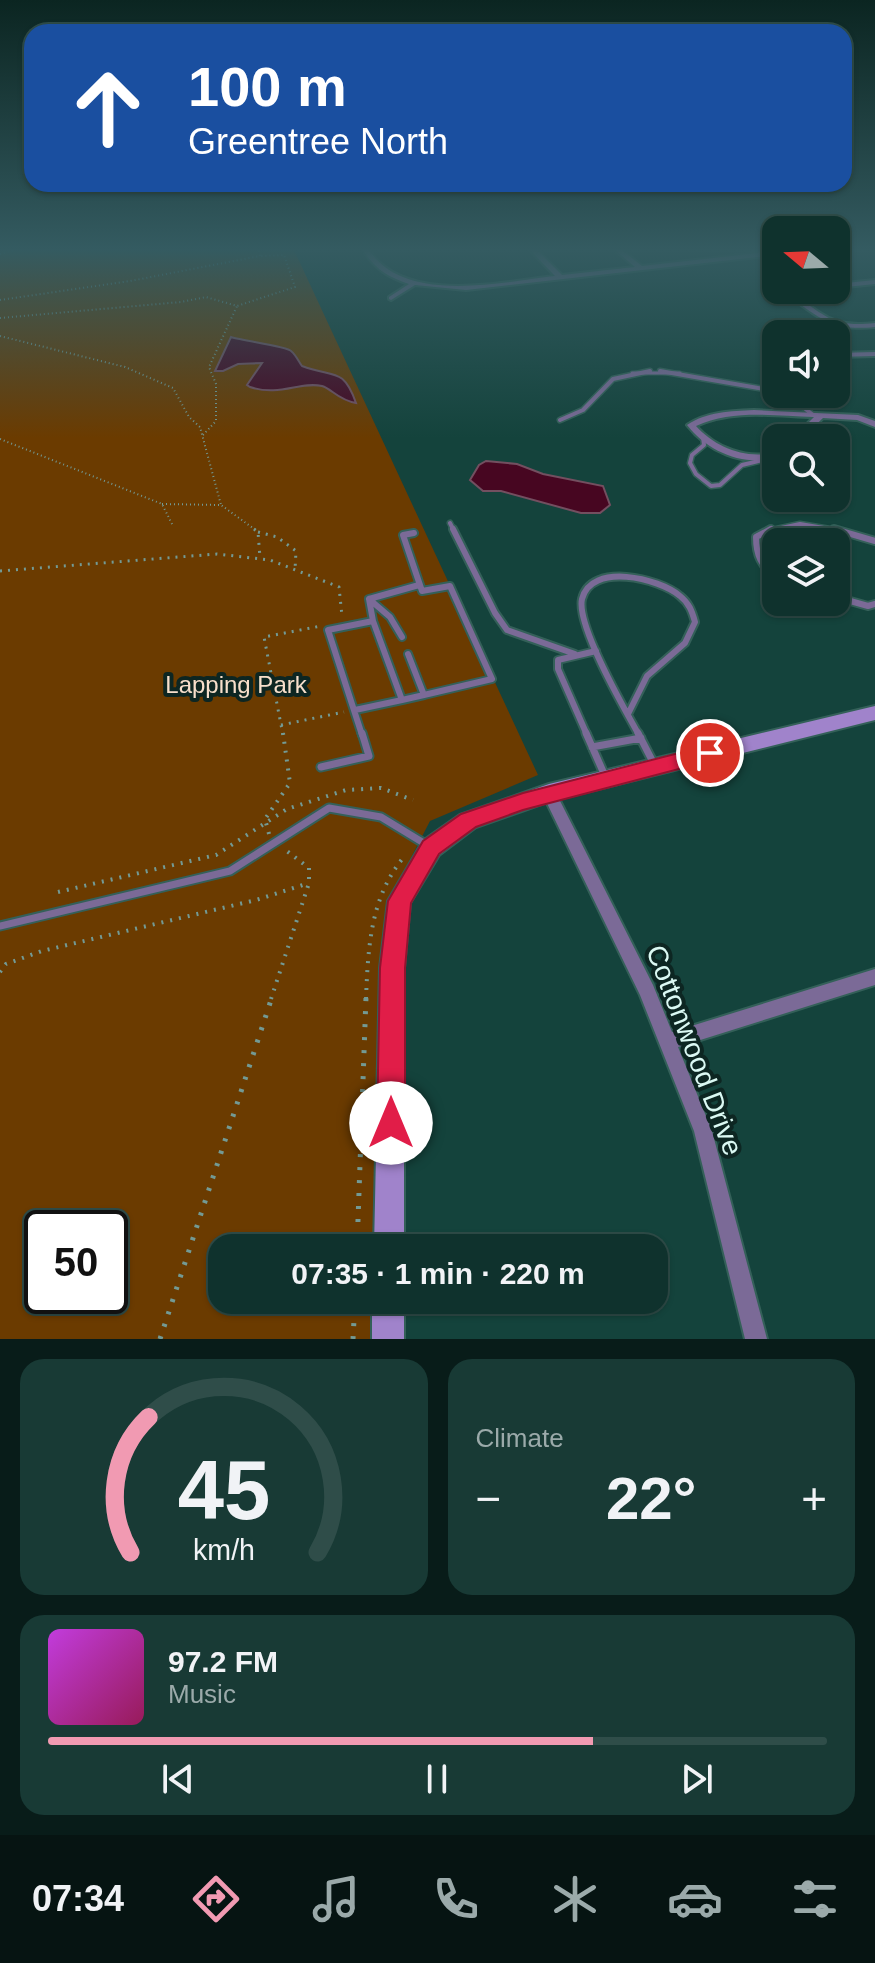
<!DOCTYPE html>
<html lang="en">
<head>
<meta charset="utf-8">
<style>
  body { margin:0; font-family:Helvetica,sans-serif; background:#183a35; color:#f1f3f6; height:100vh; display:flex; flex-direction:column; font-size:30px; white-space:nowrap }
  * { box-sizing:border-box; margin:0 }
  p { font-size:26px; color:#9baaaa }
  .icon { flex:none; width:44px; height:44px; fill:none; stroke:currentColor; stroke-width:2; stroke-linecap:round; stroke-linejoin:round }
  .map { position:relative; height:1339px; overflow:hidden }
  .side { display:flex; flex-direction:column; gap:20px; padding:20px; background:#081c19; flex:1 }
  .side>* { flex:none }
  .top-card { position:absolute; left:24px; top:24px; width:828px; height:168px; border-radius:24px; box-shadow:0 2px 6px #0004,0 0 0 2px #2f4d49; background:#1a4fa0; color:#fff; overflow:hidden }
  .needle { width:52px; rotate:289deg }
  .controls { position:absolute; left:762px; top:216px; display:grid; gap:16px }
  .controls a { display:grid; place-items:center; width:88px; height:88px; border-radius:16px; background:#0f322d; box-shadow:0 2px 6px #0004,0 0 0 2px #2f4d49; font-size:40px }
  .speed { position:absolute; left:24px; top:1210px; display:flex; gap:16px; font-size:40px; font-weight:700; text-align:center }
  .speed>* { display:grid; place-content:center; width:104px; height:104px; border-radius:50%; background:#0f322d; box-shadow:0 2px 6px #0004,0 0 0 2px #2f4d49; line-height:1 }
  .speed .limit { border:4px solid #111; border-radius:12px; background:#fff; color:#111 }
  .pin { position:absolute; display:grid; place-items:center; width:68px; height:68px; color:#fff; margin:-34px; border:4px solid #fff; border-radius:50%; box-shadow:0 2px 8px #0007 }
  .me { position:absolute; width:88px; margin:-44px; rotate:0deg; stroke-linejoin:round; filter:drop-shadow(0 0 6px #0008) }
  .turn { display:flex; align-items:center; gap:28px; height:168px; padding:0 32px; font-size:36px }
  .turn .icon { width:104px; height:104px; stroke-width:2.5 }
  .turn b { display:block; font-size:56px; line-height:68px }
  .big { font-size:60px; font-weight:700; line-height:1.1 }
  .side .card { flex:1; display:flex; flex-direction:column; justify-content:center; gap:12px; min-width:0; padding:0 28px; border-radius:24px; background:#183a35 }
  .side .dial { align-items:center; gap:0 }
  .dial svg { height:208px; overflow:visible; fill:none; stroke:#2f4d49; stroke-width:7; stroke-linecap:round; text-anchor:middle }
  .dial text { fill:#f1f3f6; stroke:none }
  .song { display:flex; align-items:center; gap:24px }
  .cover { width:96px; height:96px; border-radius:12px; background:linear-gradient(135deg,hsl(290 70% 55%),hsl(330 70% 35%)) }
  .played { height:8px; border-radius:4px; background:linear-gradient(90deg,#f19ab2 70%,#2f4d49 70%) }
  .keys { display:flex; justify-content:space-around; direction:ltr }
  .heat { display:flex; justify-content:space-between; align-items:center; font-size:44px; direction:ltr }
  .side .tiles { flex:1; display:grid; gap:20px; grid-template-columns:1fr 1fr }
  .card:last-child { grid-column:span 2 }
  .trip { position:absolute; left:208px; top:1234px; width:460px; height:80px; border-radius:24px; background:#0f322d; box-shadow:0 2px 6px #0004,0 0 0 2px #2f4d49; font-weight:700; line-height:80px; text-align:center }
  .dock { display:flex; height:128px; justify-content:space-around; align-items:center; background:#061412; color:#9baaaa }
  .dock .icon { width:56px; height:56px }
  .dock .current { color:#f19ab2 }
  .dock b { font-size:36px; color:#f1f3f6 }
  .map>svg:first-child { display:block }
  .green { fill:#6b3b00; fill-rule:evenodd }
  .water { fill:#470621; stroke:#734f60; stroke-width:2 }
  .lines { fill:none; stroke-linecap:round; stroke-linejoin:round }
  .lane-far3-casing { stroke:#346059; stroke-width:5 }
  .lane-far2-casing { stroke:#346059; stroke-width:7 }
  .lane-far1-casing { stroke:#346059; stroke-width:10 }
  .lane-casing { stroke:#346059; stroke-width:11 }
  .street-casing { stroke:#346059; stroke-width:4 }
  .secondary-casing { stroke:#346059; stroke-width:4 }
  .path-far3 { stroke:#739a94; stroke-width:2; stroke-dasharray:1 3; stroke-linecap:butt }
  .path-far2 { stroke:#739a94; stroke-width:3; stroke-dasharray:2 6; stroke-linecap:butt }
  .path-far1 { stroke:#739a94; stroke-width:4; stroke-dasharray:2 7; stroke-linecap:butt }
  .path { stroke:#739a94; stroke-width:5; stroke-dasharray:3 10; stroke-linecap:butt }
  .lane-far3 { stroke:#7b6a97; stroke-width:3 }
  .lane-far2 { stroke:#7b6a97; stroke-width:4 }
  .lane-far1 { stroke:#7b6a97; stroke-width:6 }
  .lane { stroke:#7b6a97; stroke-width:7 }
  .street { fill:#7b6a97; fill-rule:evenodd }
  .secondary { fill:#a083cb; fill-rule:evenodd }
  .route { fill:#e11d48; stroke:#92132f; stroke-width:2 }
  .labels { text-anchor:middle; stroke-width:8; stroke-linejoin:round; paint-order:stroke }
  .park-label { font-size:24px; fill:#f7dfcb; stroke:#0d2622 }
  .near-street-label { font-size:28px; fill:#dbf9f3; stroke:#0d2622 }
</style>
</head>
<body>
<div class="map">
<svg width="875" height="1339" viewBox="0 0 875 1339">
  <rect width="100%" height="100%" fill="#14433c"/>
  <path class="green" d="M0 250H294L538 775 430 821 397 885 378 1100 375 1248H222V1300H374V1339H0ZM42 1228H110V1296H42Z"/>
  <path class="water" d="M231 337C243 341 287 346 291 351 296 355 299 362 302 366 333 378 343 366 356 403 338 400 332 389 322 386 300 381 280 397 250 387L247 385 262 363 238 364 223 371H215Z
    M486 461 517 464 543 474 603 486 610 505 600 513H581L501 491H483L470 480 479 465Z"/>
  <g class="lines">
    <defs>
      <path id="lane-far3" d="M632 373H680"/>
      <path id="lane-far2" d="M660 371 776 391
        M787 394 813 415
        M560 420 583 410 613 379 650 371
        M703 437 704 445 692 455 690 463 696 474 711 486 720 485 742 465 767 459
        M450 523 454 531
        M767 531 800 524 842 531"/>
      <path id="lane-far1" d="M453 529 495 613 507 630 575 654
        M771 529 756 537C756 555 761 566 776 577
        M834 529 875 541
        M414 533 403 535 422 591 450 586 492 679 424 695
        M836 597 868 606 875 604
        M369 599 390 617 402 637
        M373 621 369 599 419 585
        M402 700 424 695 408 654
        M355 710 402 700 373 621 328 630 362 735
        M628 714 647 676 685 643 695 622C692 611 689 603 680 596 659 578 591 562 582 599 576 625 625 710 639 735
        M587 735 558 669V660L596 651"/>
      <path id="lane" d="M586 733 605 776
        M638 733 654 764
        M592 747 641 738
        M321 767 369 756 362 733
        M0 926 230 871 329 808 381 817 427 845"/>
      <path id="street" d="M363 250H369C405 305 501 282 555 276L530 250H537L562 275 635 267 615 250H622L642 266 776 251V255L466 290 415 285 391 300 389 299V297L409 284C388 277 375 269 363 250Z
        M875 280V284L836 288V284Z
        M800 290H810L798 295V297C828 319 836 327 875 323V327C836 331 823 321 793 299L792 293Z
        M875 352V356L836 357V353Z
        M754 410 858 415 875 421V427L857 420 823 418 802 438H793L814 417C775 416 732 409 696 426 716 448 747 460 776 452V458C743 467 707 451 687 425 706 412 731 411 754 410Z
        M549 787 554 789 653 985 672 1032 875 969V985L678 1047 712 1131 767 1339H745L694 1131 640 995 542 793 544 789Z"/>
      <path id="secondary" d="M875 706V720L550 801 476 827 439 855 410 903 404 968V1248H374L380 968 388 901 423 841 460 815 549 784Z
        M372 1300H404V1339H372Z"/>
    </defs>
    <use href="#lane-far3" class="lane-far3-casing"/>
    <use href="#lane-far2" class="lane-far2-casing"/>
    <use href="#lane-far1" class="lane-far1-casing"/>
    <use href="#lane" class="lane-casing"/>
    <use href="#street" class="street-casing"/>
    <use href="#secondary" class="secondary-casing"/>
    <path class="path-far3" d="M0 254 14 250
      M0 300 130 281 260 256 259 250
      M0 318 181 302 206 297 237 306 295 287 284 255 260 256
      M0 336 125 367 173 388 189 417 200 427 221 505
      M203 435 216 421V384L209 367 237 306
      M0 439 162 504 173 526
      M162 504 221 505 257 531"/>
    <path class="path-far2" d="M254 529 258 532 260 558
      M258 532 277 537 296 551 295 570
      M0 571 217 554 270 560 339 587 342 616
      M281 725 344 712
      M283 735 264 637 321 626"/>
    <path class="path-far1" d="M269 834 265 819 290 783 283 733
      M58 892 216 855 287 809 346 790 381 788 413 800
      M0 972 6 964 42 951 256 900 309 883
      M271 999 309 883V868L283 848
      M366 999C368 949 370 897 404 857"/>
    <path class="path" d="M357 1248 366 997
      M160 1339 272 997
      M353 1339 355 1300"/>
    <use href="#lane-far3" class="lane-far3"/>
    <use href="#lane-far2" class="lane-far2"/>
    <use href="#lane-far1" class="lane-far1"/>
    <use href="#lane" class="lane"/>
    <use href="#street" class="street"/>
    <use href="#secondary" class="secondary"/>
  </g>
  <linearGradient id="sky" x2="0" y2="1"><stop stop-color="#0b2521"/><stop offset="0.57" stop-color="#345b61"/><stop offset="1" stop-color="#345b61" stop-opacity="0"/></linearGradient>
  <rect width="875" height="438" fill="url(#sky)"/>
  <path class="route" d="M710 745 717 748 720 753 717 759 523 810 476 827 439 854 411 903 405 968V1123L401 1133 391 1137 381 1133 377 1123 380 968 388 901 423 841 461 814 523 793Z"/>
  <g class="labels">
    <g class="park-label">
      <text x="236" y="693">Lapping Park</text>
    </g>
    <g class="near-street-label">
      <text transform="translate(695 1050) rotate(69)" y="10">Cottonwood Drive</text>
    </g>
  </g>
</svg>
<div class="controls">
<a><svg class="needle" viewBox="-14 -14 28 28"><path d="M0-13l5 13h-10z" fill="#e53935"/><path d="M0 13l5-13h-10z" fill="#9baaaa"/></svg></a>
<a><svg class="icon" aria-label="sound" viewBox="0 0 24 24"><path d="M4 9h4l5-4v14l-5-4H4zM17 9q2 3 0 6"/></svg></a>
<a><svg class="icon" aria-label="search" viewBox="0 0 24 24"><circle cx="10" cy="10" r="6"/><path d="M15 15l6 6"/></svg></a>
<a><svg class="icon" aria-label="layers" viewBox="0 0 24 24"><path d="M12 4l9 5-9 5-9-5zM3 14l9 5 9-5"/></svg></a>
</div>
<div class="speed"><div class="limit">50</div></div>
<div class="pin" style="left:710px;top:753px;background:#d93025"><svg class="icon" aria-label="arrive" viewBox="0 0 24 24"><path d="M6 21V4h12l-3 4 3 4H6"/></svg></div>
<svg class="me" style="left:391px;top:1123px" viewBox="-20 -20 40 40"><circle r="19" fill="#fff"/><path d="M0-13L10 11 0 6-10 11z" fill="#e11d48"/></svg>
<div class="trip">07:35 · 1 min · 220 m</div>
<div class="top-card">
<div class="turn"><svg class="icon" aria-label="ahead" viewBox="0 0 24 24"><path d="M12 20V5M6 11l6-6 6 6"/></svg><div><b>100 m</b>Greentree North</div></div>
</div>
</div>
<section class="side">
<div class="tiles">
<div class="card dial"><svg viewBox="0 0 100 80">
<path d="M14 69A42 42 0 1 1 86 69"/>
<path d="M14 69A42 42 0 0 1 21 17" stroke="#f19ab2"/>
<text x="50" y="56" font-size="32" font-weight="700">45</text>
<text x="50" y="72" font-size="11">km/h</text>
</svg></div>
<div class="card"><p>Climate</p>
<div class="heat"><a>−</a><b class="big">22°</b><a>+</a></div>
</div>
<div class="card">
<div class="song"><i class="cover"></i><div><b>97.2 FM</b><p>Music</p></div></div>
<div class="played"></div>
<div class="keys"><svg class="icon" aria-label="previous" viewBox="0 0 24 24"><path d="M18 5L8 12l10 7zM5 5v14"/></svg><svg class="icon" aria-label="pause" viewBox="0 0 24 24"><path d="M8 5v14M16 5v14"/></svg><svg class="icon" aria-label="next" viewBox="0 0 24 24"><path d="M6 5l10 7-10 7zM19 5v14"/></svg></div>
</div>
</div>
</section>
<nav class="dock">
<b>07:34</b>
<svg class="icon current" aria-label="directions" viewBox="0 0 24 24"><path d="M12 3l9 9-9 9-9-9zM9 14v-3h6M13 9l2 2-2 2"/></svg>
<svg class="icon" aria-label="music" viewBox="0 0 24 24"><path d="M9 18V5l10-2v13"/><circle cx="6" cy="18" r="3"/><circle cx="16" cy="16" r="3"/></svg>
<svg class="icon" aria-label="phone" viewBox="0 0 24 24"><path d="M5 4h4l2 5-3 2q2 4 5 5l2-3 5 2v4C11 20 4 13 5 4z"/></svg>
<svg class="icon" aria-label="climate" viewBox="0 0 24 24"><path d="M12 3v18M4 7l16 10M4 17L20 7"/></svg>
<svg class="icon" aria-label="car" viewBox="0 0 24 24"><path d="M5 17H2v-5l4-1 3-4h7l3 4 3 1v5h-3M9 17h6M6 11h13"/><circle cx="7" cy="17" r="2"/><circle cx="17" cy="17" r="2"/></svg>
<svg class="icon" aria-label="filters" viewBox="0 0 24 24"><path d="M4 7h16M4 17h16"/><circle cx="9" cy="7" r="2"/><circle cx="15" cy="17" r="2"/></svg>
</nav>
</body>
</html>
